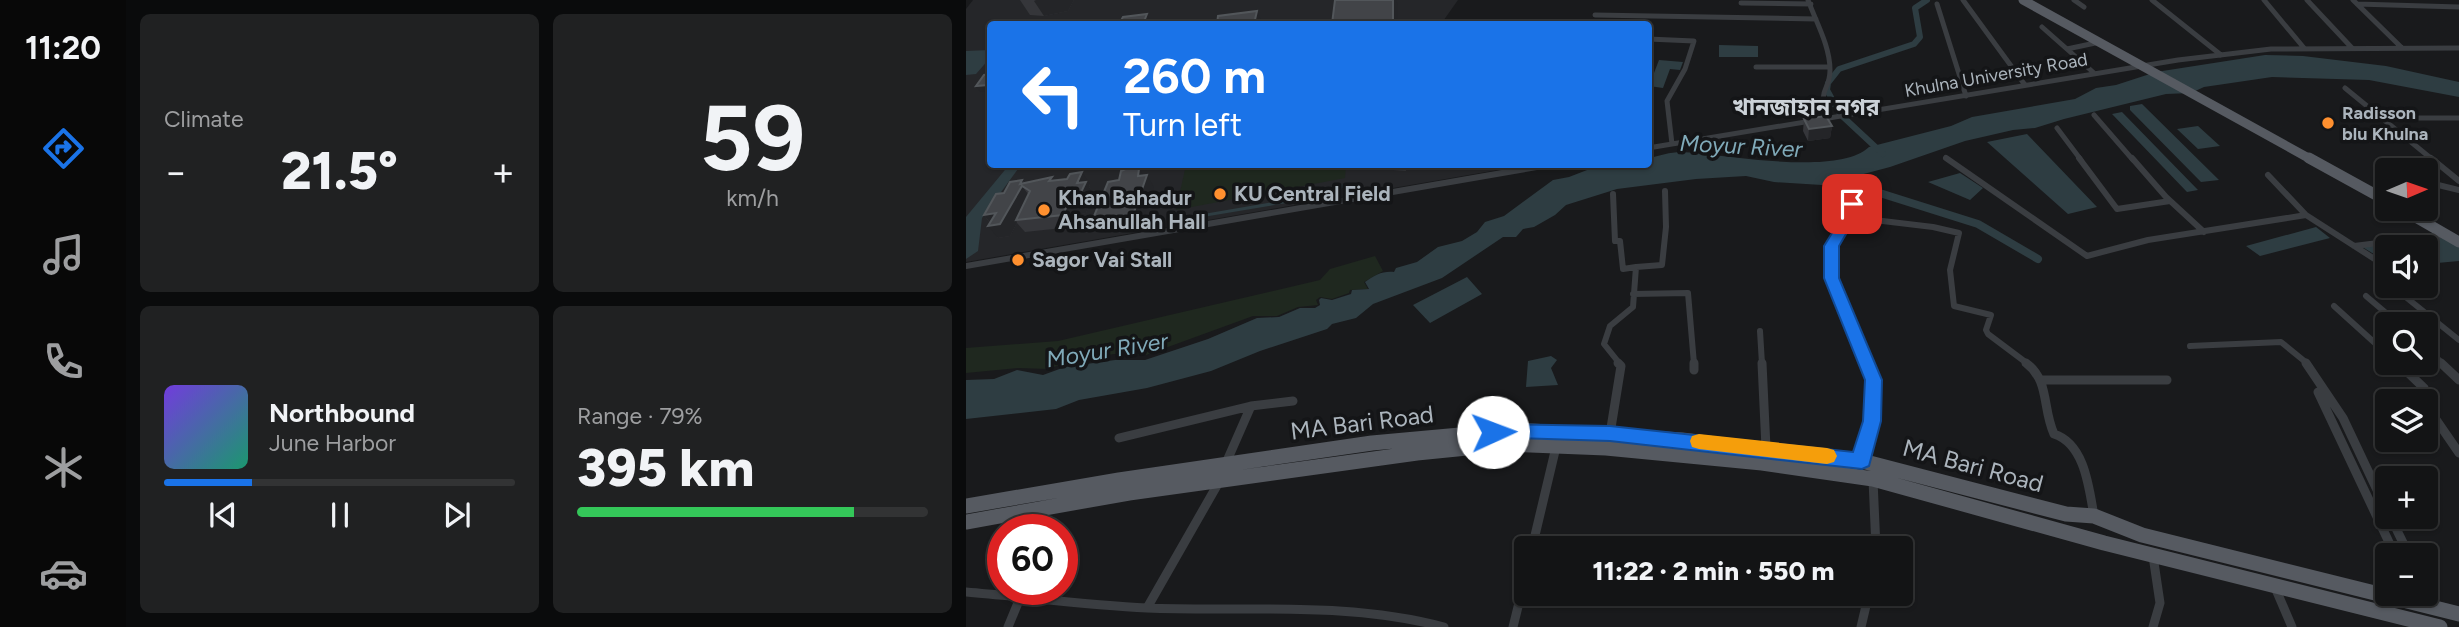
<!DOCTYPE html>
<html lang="en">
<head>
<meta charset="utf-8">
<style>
  body { margin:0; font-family:Figtree,"Noto Sans Bengali",sans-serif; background:#202122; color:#f1f3f6; height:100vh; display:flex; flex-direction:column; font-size:26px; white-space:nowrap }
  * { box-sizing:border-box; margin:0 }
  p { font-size:23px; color:#9d9ea0 }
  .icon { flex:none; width:38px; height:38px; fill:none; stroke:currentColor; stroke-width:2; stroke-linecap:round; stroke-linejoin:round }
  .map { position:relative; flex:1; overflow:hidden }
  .side { display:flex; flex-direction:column; gap:14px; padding:14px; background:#0a0b0c; width:840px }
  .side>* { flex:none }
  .banner { position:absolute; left:21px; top:21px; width:665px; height:147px; border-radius:7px; box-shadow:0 2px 5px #0004,0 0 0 2px #323334; background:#1a73e8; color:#fff; overflow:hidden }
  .needle { width:46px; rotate:88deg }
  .controls { position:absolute; left:1409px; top:158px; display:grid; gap:14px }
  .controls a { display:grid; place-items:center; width:63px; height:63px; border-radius:7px; background:#131415; box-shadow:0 2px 5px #0004,0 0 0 2px #323334; font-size:35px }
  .speed { position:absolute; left:21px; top:514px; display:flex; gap:14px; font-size:35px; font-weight:700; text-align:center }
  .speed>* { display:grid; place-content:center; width:91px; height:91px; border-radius:50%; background:#131415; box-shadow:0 2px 5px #0004,0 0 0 2px #323334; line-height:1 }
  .speed .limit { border:10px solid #d22; background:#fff; color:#111 }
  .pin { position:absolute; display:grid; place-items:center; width:60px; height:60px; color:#fff; margin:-30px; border-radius:14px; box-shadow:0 4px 10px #0006 }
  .me { position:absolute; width:77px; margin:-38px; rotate:88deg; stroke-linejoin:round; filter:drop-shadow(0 0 5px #0008) }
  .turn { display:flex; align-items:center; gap:24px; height:147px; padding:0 21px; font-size:32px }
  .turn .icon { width:91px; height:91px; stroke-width:2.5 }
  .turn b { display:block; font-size:49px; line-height:60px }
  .big { font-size:52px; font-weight:800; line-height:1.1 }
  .side .card { flex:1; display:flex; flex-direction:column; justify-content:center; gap:10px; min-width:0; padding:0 24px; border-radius:10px; background:#202122 }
  .side .dial { align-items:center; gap:0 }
  .dial b { font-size:91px; line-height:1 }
  .song { display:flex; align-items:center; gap:21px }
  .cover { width:84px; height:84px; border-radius:10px; background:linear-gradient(135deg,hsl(260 70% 55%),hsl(160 70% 35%)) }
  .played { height:7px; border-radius:4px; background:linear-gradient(90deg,#1a73e8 25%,#323334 25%) }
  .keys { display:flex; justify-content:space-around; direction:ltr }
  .heat { display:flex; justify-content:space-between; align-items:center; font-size:38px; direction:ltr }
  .charge { height:10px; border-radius:5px; background:linear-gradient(90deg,#34c759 79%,#323334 0) }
  .side .tiles { flex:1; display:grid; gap:14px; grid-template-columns:repeat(2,1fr) }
  .trip { position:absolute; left:548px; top:536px; width:399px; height:70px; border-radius:7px; background:#131415; box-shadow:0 2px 5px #0004,0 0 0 2px #323334; font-weight:800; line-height:70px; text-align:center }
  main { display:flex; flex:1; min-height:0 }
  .dock { display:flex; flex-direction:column; width:126px; justify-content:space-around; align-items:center; background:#080808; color:#9d9ea0 }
  .dock .icon { width:49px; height:49px }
  .dock .active { color:#1a73e8 }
  .dock b { font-size:32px; color:#f1f3f6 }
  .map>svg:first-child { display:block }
  .built { fill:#252629 }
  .green { fill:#1f281f }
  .water { fill:#2e3d42 }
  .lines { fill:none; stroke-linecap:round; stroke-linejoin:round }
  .canal-far1 { stroke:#2e3d42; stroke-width:6 }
  .canal { stroke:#2e3d42; stroke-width:8 }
  .minor-far2 { stroke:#3a3d41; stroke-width:5 }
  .minor-far1 { stroke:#3a3d41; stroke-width:6 }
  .minor { stroke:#3a3d41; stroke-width:9 }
  .primary-far2 { stroke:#565a61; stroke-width:9 }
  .primary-far1 { stroke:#565a61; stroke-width:11 }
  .primary { stroke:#565a61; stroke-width:15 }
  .wall { fill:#35363a }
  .shaded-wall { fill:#242528 }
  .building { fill:#424448; stroke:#52565a; stroke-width:2 }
  .route { fill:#1a73e8; stroke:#114b97; stroke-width:2 }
  .slow { fill:#f59e0b }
  .poi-dot { fill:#ff902f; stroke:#141517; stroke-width:2.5 }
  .labels { text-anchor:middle; stroke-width:7; stroke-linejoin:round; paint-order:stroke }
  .far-street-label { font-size:18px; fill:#abb4bc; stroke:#141517 }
  .far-poi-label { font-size:18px; font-weight:bold; fill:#abb4bc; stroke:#141517; text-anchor:start }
  .poi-label { font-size:21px; font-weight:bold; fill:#abb4bc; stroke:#141517; text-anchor:start }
  .far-district-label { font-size:23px; font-weight:bold; fill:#ccd2d8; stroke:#141517 }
  .water-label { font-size:23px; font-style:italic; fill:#80aab9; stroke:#141517 }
  .near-street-label { font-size:24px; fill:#abb4bc; stroke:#141517 }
</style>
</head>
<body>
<main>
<nav class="dock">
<b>11:20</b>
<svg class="icon active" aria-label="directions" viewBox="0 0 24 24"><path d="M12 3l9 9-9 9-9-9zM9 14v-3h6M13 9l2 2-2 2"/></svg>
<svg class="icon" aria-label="music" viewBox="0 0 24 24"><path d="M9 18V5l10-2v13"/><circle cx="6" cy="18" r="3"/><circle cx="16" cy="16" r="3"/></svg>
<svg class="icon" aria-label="phone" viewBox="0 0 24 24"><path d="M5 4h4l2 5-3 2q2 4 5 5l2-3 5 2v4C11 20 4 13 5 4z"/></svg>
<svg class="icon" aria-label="climate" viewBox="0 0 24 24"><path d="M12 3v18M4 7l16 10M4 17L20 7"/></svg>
<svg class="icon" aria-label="car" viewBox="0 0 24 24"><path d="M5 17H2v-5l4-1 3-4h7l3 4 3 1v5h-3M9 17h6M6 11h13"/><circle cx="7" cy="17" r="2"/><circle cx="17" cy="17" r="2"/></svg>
</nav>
<section class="side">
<div class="tiles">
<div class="card"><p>Climate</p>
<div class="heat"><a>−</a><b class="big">21.5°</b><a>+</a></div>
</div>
<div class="card dial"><b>59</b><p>km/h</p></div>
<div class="card">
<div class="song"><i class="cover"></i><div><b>Northbound</b><p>June Harbor</p></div></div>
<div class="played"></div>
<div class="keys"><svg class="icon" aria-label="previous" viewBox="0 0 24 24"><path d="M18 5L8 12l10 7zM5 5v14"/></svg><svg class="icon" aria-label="pause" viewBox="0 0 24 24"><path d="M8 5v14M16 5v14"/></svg><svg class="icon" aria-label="next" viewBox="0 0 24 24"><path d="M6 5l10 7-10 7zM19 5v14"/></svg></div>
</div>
<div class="card"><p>Range · 79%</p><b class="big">395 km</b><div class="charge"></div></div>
</div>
</section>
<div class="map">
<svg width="1493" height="627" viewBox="0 0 1493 627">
  <rect width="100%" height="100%" fill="#191a1c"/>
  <path class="built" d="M7 0H492L475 24H24V164H540L543 168 0 262V9Z"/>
  <path class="green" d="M220 165V164L380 165 379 178 210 210Z
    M409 256 417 271 398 282 402 289 384 290 383 293 366 299 354 297 350 300 352 305 332 307 311 316H287L180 355 148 354 105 361 82 369 52 368 0 373V348L92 341 354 280 364 269Z"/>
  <path class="water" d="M753 45 792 46V57H753Z
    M24 50V58L10 74 0 75V51Z
    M1299 55 1337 56 1420 66 1493 82V97L1403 80 1306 77 1238 87 1225 93 1200 94 1098 119 1069 128 1047 130 999 141 924 167 856 185 808 182 780 176 730 179 651 189 600 205 589 215 568 227 557 229 550 237H537L476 278 407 304 390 318 366 324 361 329 294 351 245 371 181 388 113 400 90 409 0 419V380L28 379 51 370 77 375 99 367 149 360H179L242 339 291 318 313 317 334 308H349L354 305 353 300 355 298 366 300 385 294 386 290 403 289 399 282C409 275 416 271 428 272L430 268 451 262 472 247 496 241 511 232 519 222 538 216 587 180 603 177 634 165 682 164 683 158C693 156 704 152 715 152 757 154 872 177 903 147L985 126 1006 117 1109 99 1130 88 1150 85 1190 72Z
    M693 60 717 62 714 70 704 69 697 88 683 86Z
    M1176 104 1253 180 1235 182 1164 110V106Z
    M1156 112 1232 190 1221 192 1146 114Z
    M1232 126 1254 146 1232 149 1211 129Z
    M1061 134 1131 207 1102 214 1021 142Z
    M43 165H55L16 218 12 251 0 259V217Z
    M994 173 1017 188 1004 200 962 182Z
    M381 184 368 195 219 220 220 217 366 192 371 185Z
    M1350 227 1364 238 1294 256 1280 246Z
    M1477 237 1493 247V261L1460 264V247H1421V262L1393 245Z
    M501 277 516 294 464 323 447 305Z
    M585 356 591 360 585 368 592 385 560 387 562 361Z"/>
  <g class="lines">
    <path class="canal-far1" d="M917 154 874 114 861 90 862 83 873 69 948 44 954 37 949 8 961 0"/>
    <path class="canal" d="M863 177 1012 224 1072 259"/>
    <path class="minor-far2" d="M842 0C850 22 864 46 864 70 864 94 849 87 864 118
      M997 0 1059 85
      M1108 0 1118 7
      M1186 0 1255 55
      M1298 0 1338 48
      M1341 0 1386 48
      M1387 0 1436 48
      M775 3 845 4
      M971 4 1000 96
      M1391 4 1493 7
      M629 15 850 19
      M1076 27 1128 73
      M682 39 728 41 719 69 701 101 706 144
      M1101 49 1134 42
      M790 67H863
      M1379 88 1467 160
      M1128 115 1167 160
      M1453 118H1493
      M1091 128 1115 160
      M682 148 1212 60 1305 49 1493 48
      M980 158 983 160"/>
    <path class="minor-far1" d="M980 158 1121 256 1182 240 1340 215
      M1113 158 1151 209 1204 201
      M1166 158 1200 197 1238 232
      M1465 158 1493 181
      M1302 175 1340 215 1421 267
      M1460 182 1493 190
      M895 193 879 213 883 217 865 245 866 278 902 364
      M647 194 649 241H654L657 269 670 267 667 307 644 326 638 344 654 364
      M883 217 967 227 993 233 984 270 988 306 1025 315 1020 330 1022 334 1062 364
      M1388 246 1477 235
      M0 266 588 164
      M670 267 696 265 700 227 699 191
      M1450 285V288L1436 294 1493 340
      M667 294 722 293 728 364
      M1400 296 1433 324
      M1368 306 1421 354
      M794 331 796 364
      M1224 346 1315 342 1342 364
      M1460 348 1477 364
      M1431 362 1434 364"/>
    <path class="minor" d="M728 363V370
      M796 363 800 448
      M1060 363C1084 381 1076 408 1088 434 1119 444 1123 488 1128 516
      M1340 363 1377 418 1421 511
      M1432 363 1458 388 1460 392 1454 396 1457 401
      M1475 363 1493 380
      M1076 380H1201
      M1352 392 1429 555
      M1460 405 1493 453
      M644 434 655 366 652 363
      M153 438 285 406 327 401
      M896 460C904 428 914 395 901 363
      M260 463 285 406
      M907 480 910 548
      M1424 516 1443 555
      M566 548 590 447
      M1187 556 1194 603 1187 627
      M1308 585 1326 627
      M1460 587 1470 608
      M0 592C60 597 121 605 181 608 279 612 381 601 478 627
      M181 608 253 482
      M42 627 54 598
      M547 627 560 574
      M895 627 903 593"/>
    <path class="primary-far2" d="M1057 0 1346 160"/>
    <path class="primary-far1" d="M1343 158 1421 201
      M1434 208 1493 242"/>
    <path class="primary" d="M0 506 153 480 406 443 549 430 716 440 896 461 1100 514 1128 516 1176 535 1493 614
      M0 522 163 493 451 453 541 444 640 448 796 463 907 479 1138 543 1474 627"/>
  </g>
  <path class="wall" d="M54 0H108L102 11 78 16 64 15Z
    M838 119 866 126 864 138 842 141 837 131Z
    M425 164H439L440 171 427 170Z
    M56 180 59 183 88 180 124 184 123 187 128 193 120 213 111 215 106 227 59 232 51 223 44 236 32 238 24 223 18 215Z"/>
  <path class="shaded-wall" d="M70 0H108L102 11 78 16 68 1Z
    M427 0H430L432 5V24H427Z
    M291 11 296 22 295 24H288Z
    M181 14 187 24H177Z
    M24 81V91L14 92 10 86Z
    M866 126 864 138 842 141 843 129Z
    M166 166 172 175 173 169 180 179 181 175 188 187 175 226 135 233 126 221 166 168Z
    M116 172 124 184 123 187 128 193 120 213 111 215 106 227 97 215Z
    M56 180 65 192 56 186 65 198 50 220 51 223 44 236 32 238 22 226 26 225 18 215 54 184Z"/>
  <path class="building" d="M369 0H427V24H366Z
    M291 11 288 24H251L252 16Z
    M181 14 177 24H153L157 17Z
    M24 74V81L22 85 10 86 18 75Z
    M860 116 866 126 843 129 838 119Z
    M166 166V168L173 169 172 176 181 175 167 215 126 221 142 182 153 180 155 171Z
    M116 172 111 183 120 182 111 201 102 203 97 215 50 220 64 191 56 186 34 224 22 226 30 213 18 215 30 194 38 193 44 182 56 180 54 184 86 177 83 181 101 179 104 174Z"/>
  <path class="route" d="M886 200 893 204 887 212 890 217 873 246V278L916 380 915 421 903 466 896 469 644 441 521 437 518 432 521 426 527 424 644 426 887 452 897 421 899 380 858 278V246L876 217 872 213 881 201Z"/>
  <path class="slow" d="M733 434 861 448 868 450 871 456 868 462 861 464 733 449 726 447 724 441 726 436Z"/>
  <g class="poi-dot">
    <circle cx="1362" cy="123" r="7"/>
    <circle cx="254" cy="194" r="7"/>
    <circle cx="78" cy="210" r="7"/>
    <circle cx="52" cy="260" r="7"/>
  </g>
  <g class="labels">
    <g class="far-street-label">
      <text transform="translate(1030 75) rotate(-10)" y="6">Khulna University Road</text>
    </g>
    <g class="far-poi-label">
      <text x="1376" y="119">Radisson<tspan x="1376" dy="21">blu Khulna</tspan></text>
    </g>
    <g class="poi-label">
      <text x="268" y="201">KU Central Field</text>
      <text x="92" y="205">Khan Bahadur<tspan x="92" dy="24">Ahsanullah Hall</tspan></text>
      <text x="66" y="267">Sagor Vai Stall</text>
    </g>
    <g class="far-district-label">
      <text x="840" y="115">খানজাহান নগর</text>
    </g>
    <g class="water-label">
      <text transform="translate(775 146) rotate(3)" y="8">Moyur River</text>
      <text transform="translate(141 350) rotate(-9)" y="8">Moyur River</text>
    </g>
    <g class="near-street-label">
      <text transform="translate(396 423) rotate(-7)" y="8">MA Bari Road</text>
      <text transform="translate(1007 466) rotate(15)" y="8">MA Bari Road</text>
    </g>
  </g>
</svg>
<div class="controls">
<a><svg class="needle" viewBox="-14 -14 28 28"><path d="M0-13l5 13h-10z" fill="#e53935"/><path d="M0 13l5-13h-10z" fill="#9d9ea0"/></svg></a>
<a><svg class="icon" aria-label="sound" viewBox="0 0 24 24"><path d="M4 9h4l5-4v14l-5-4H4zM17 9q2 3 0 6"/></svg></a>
<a><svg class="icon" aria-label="search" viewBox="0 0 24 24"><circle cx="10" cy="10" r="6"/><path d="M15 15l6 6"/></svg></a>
<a><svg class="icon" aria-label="layers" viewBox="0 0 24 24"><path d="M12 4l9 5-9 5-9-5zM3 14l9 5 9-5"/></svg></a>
<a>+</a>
<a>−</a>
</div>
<div class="speed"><div class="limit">60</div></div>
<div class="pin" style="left:886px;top:204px;background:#d93025"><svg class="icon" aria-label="arrive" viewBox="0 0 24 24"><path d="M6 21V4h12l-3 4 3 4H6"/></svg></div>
<svg class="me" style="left:527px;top:432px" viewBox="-20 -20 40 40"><circle r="19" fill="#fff"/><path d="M0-13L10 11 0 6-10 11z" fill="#1a73e8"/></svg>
<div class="trip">11:22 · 2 min · 550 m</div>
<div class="banner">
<div class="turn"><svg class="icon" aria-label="left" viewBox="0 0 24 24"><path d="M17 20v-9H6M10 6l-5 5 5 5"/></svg><div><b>260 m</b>Turn left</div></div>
</div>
</div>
</main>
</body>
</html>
